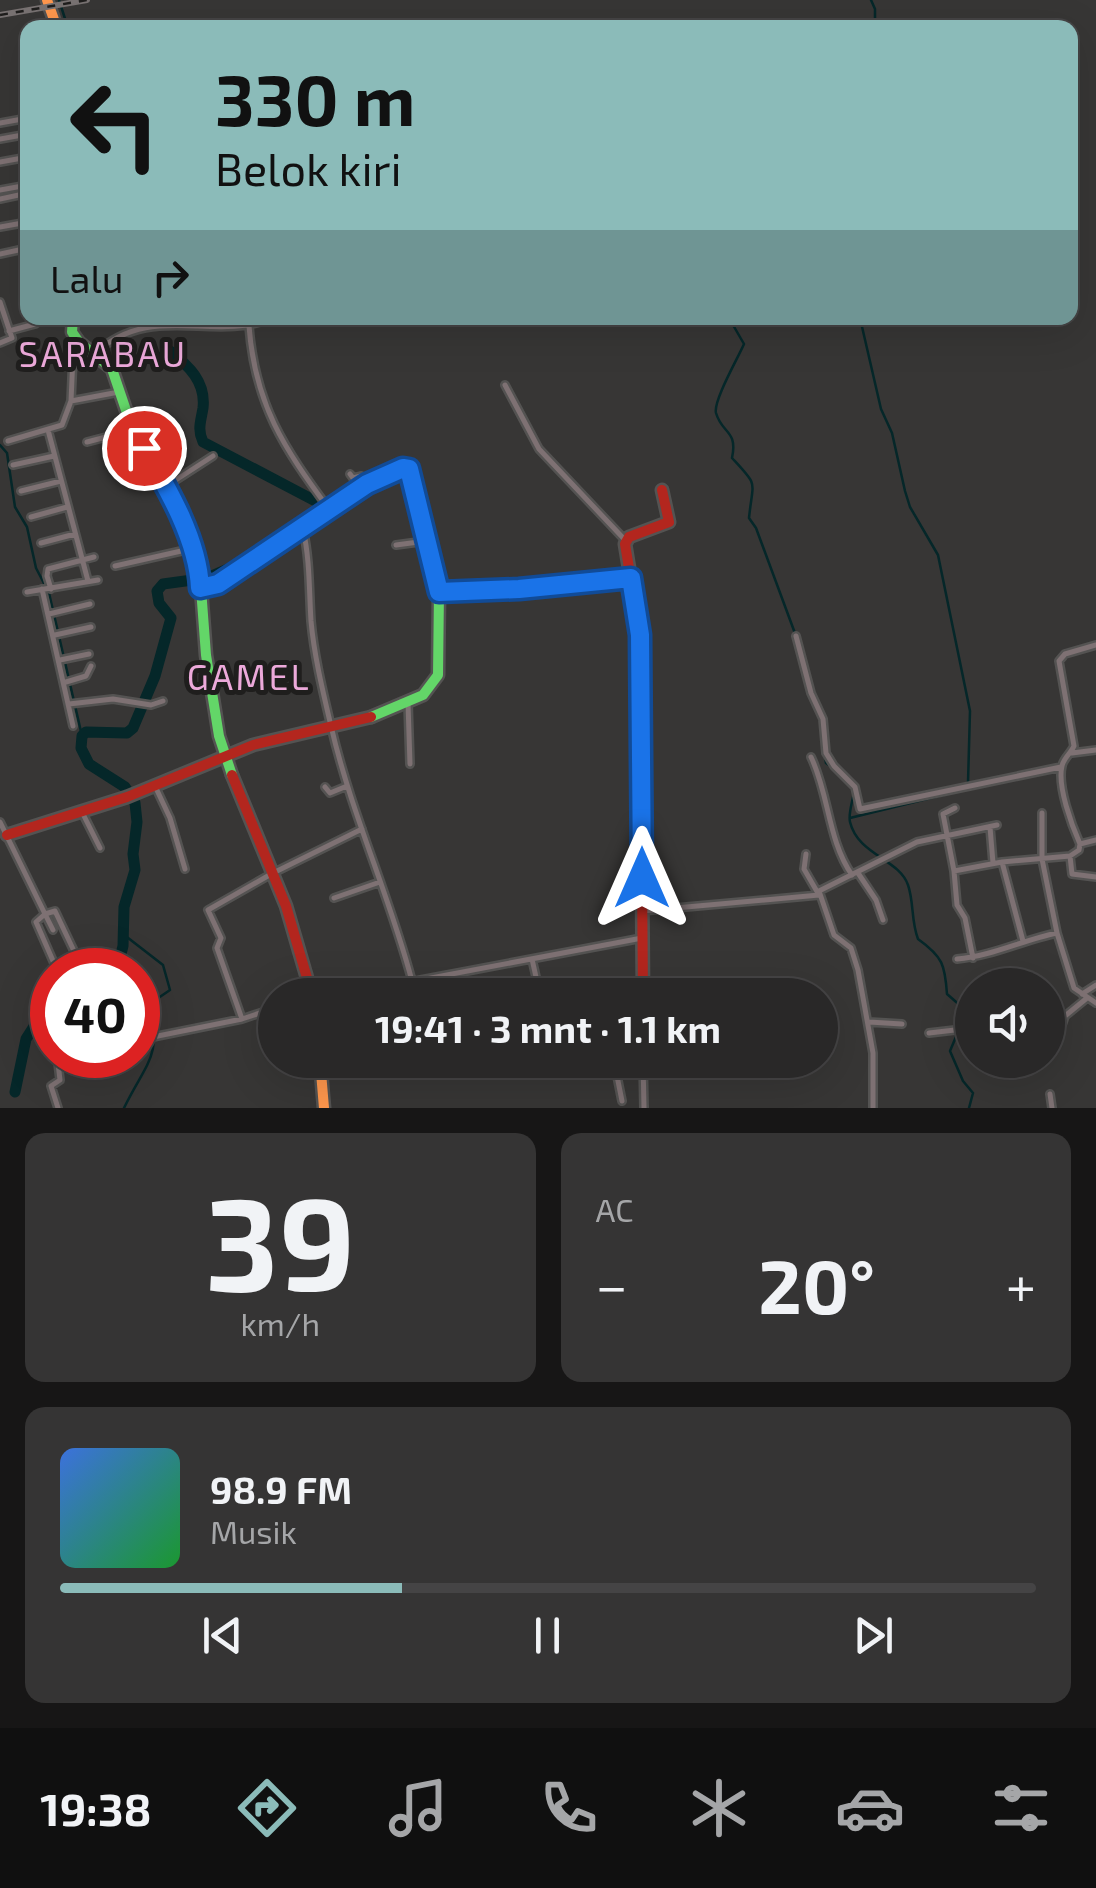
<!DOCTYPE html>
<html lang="id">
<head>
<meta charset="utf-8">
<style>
  body { margin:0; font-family:"Exo 2",sans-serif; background:#353434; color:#f1f3f6; height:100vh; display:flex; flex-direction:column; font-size:38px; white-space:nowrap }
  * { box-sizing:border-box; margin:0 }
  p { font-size:32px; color:#a5a6a8 }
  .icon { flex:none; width:55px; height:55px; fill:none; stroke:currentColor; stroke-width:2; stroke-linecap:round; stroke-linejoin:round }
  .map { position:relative; height:1108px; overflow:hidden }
  .drawer { display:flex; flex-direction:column; gap:25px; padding:25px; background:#171616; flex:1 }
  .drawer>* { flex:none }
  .guide { position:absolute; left:20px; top:20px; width:1058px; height:305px; border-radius:20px; box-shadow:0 10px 40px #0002,0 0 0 2px #454445; background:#8bbbb9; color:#111; overflow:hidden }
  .tools { position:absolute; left:955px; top:968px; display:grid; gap:20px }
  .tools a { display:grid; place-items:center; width:110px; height:110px; border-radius:50%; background:#292828; box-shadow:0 10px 40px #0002,0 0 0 2px #454445; font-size:50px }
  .speed { position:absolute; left:30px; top:948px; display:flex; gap:20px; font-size:50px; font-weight:700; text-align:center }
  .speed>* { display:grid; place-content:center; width:130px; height:130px; border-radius:50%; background:#292828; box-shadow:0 10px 40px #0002,0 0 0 2px #454445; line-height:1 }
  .speed .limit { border:15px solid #d22; background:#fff; color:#111 }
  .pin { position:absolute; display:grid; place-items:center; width:85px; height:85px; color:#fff; margin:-42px; border:5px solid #fff; border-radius:50%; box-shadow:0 2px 10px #0007 }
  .me { position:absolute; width:110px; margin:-55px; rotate:0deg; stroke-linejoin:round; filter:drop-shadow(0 0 8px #0008) }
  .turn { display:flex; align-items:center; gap:35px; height:210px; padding:0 30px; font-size:45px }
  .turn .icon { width:130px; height:130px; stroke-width:2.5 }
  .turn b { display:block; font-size:70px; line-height:85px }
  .then { display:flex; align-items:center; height:95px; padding:0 30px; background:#0003; gap:20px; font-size:38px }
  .big { font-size:75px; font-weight:700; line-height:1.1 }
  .drawer .tile { flex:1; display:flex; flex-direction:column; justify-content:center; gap:15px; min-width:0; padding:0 35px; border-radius:20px; background:#353434 }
  .drawer .dial { align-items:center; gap:0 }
  .dial b { font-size:130px; line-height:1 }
  .song { display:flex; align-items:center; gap:30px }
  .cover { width:120px; height:120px; border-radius:15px; background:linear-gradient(135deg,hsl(220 70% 55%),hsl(130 70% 35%)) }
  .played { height:10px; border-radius:5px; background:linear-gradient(90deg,#8bbbb9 35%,#454445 35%) }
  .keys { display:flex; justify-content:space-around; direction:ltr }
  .heat { display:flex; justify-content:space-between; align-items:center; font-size:55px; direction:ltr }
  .drawer .tiles { flex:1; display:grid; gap:25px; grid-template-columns:1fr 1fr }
  .tile:last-child { grid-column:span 2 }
  .trip { position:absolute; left:258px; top:978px; width:580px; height:100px; border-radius:50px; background:#292828; box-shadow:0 10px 40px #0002,0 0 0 2px #454445; font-weight:700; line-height:100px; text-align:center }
  .tabs { display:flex; height:160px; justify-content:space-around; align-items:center; background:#101010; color:#a5a6a8 }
  .tabs .icon { width:70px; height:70px }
  .tabs .current { color:#8bbbb9 }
  .tabs b { font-size:45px; color:#f1f3f6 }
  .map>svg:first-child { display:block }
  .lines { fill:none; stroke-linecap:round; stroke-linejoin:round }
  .stream { stroke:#052729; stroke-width:2.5 }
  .river { stroke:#052729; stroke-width:11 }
  .street-casing { stroke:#545352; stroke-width:10 }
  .fast-casing { stroke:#545352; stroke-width:15 }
  .slow-casing { stroke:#545352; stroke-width:15 }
  .jam-casing { stroke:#545352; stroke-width:15 }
  .street { stroke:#7e7173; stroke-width:5 }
  .fast { stroke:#63d668; stroke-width:10 }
  .slow { stroke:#ff974d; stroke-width:10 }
  .jam { stroke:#b3261e; stroke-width:10 }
  .rail-casing { stroke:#787272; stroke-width:6 }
  .rail { stroke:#1f1e1d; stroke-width:2.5; stroke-dasharray:8; stroke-linecap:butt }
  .route-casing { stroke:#114b97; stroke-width:25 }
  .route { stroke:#1a73e8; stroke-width:18 }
  .labels { text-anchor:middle; stroke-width:10; stroke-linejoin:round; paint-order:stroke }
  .quarter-label { font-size:35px; letter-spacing:2.5px; fill:#eca9da; stroke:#1f1e1d }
</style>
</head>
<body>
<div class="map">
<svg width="1096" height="1108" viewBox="0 0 1096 1108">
  <rect width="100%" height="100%" fill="#373635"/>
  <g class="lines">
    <path class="stream" d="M59 0 68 28
      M871 0 875 9V28
      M729 318 744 344C738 358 713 401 716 413 722 434 738 430 732 458 759 487 753 479 749 518L756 528 796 636
      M860 318 881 409 892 433 905 491 910 507 938 555 970 711 968 783
      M77 333 78 318
      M104 358 126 361 170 351
      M0 445 7 453 15 507 27 527 36 568 49 593 82 736
      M823 745 826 763 833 768
      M854 791C853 801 848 813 850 822 858 855 899 859 908 885 914 902 911 921 918 939 943 957 945 965 947 994L963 1008V1020L950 1051 963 1081 973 1093 969 1108
      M850 818 959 791
      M123 934 163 965 170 990 151 1003C161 1059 147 1061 124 1108"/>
    <path class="river" d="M110 970 119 962 123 946 124 907 135 870 133 854 137 822 135 803 125 787 89 764 81 748 82 736 86 732 127 733 133 728 155 676 171 618 159 603 157 591 163 584 207 578 230 568 308 519 319 511 321 504 203 442C197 429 201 421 203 408 206 382 189 366 170 351
      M15 1092 26 1039 40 1017 52 1020"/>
    <defs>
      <path id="street" d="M0 123 28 118
        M0 139 28 134
        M0 162 28 157
        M0 190 28 185
        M0 199 28 193
        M0 227 28 222
        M0 254 28 248
        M0 302 12 338 0 343
        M249 326C255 405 284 448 329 509
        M9 331 35 324 44 318
        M94 354C153 301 211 343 272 318
        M505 385 539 449 626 541
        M71 401 73 356 79 342
        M48 430 88 581
        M8 441 62 425 71 401 119 392
        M87 442 133 430
        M13 465 54 456
        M350 474 353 478 361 476 367 484
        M165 487 213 456
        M21 491 61 481
        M31 517 67 507
        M303 529C310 560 309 590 311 621 314 655 323 692 331 726 351 813 389 894 412 981
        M41 543 75 534
        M396 545 426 541
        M115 566 190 549
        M42 589 73 726
        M51 589 47 576 48 569 94 557
        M27 592 98 580
        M439 592 519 589 631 578
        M49 614 90 604
        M55 635 91 627
        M796 636 811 693 823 719 826 753 834 766 855 787 860 809 1061 767
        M60 660 89 654
        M66 682 86 676 91 666
        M408 703 410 764
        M69 704 113 699 151 705 163 701
        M1072 753 1096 750
        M811 757C829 794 828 841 852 875
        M155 786 170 818 185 869
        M325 787 330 793 347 786
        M955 808 943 814 954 871 1002 862 1070 856 1079 850 1080 844C1072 826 1057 786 1062 766 1063 759 1071 753 1074 746L1059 661 1065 654 1096 645
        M82 812 100 848
        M1042 813V859L1057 933 1074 988 1096 1003
        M0 822 45 914 36 922 57 970
        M990 827 993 863
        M1080 844 1096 840
        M1070 856 1072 874 1096 877
        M1002 862 1023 941
        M954 871 957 905 965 918 973 958
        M858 873 876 900 883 920
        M334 898 380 882
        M642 911 819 895 804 869 806 854
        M53 930 45 914 55 911 83 970
        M532 959 540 995
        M957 959C992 956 1023 940 1057 933
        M1082 994 1096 985
        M341 995 642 938
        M242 1019 217 948 221 938 208 910 273 873 362 829
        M869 1022 902 1024
        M1048 1029 1062 1025 1065 1016 1087 998
        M929 1033 972 1028
        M138 1040 242 1019 275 1008
        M582 1061 643 1062
        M643 1061 644 1108
        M619 1062 617 1076 622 1101
        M1050 1094 1052 1108
        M58 1108 51 1086 60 1080 58 1063 71 1055
        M873 1108V1053L858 970 851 948 834 935 819 891 917 842 997 825"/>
      <path id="fast" d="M73 318 72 332 79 342 112 369 130 422 192 549 200 575 206 655 219 736 232 775
        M201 588 218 584 367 484 408 468 439 592 438 675 423 695 371 717"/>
      <path id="slow" d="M47 0 57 28
        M320 1060 324 1108"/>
      <path id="jam" d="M232 775 286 906 312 995
        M7 835 127 797 253 745 371 717
        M643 995 640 635 625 544 629 537 669 522 662 490"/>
    </defs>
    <use href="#street" class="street-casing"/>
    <use href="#fast" class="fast-casing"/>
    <use href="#slow" class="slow-casing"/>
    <use href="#jam" class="jam-casing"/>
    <use href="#street" class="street"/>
    <use href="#fast" class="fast"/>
    <use href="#slow" class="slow"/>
    <use href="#jam" class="jam"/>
    <defs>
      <path id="rail" d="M0 15 87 0"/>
    </defs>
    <use href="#rail" class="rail-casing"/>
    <use href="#rail" class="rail"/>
  </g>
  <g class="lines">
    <defs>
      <path id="route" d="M144 448C168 489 198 540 200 588L218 584 367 484 403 468 409 469 439 592 519 589 631 578 640 635 642 878"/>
    </defs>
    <use href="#route" class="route-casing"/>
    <use href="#route" class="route"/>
  </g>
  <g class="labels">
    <g class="quarter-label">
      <text x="103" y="367">SARABAU</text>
      <text x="249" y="690">GAMEL</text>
    </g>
  </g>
</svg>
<div class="tools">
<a><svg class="icon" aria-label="sound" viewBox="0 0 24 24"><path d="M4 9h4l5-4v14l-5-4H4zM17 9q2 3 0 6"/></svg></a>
</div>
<div class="speed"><div class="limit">40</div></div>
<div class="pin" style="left:144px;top:448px;background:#d93025"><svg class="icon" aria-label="arrive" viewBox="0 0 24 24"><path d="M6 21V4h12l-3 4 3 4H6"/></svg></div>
<svg class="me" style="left:642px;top:878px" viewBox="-20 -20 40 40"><path d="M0-17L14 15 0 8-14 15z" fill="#1a73e8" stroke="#fff" stroke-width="4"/></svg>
<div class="trip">19:41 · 3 mnt · 1.1 km</div>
<div class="guide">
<div class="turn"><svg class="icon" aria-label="left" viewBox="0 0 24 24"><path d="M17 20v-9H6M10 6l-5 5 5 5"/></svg><div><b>330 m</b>Belok kiri</div></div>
<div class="then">Lalu<svg class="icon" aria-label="right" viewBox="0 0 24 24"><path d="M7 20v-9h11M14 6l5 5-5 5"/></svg></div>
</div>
</div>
<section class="drawer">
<div class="tiles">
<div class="tile dial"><b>39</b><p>km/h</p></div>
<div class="tile"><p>AC</p>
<div class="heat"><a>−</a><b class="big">20°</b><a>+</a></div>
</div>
<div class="tile">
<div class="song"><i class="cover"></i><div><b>98.9 FM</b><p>Musik</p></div></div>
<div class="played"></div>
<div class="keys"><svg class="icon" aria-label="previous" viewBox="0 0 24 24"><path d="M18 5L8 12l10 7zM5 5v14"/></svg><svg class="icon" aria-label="pause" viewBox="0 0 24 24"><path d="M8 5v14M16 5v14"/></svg><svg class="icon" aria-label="next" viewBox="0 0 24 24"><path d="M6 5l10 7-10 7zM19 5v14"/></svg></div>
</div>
</div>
</section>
<nav class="tabs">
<b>19:38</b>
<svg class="icon current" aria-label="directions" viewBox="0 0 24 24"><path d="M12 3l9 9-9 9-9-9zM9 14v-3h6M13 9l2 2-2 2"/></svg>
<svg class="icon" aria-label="music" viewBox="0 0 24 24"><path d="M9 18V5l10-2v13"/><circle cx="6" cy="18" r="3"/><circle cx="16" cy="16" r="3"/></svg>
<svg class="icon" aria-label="phone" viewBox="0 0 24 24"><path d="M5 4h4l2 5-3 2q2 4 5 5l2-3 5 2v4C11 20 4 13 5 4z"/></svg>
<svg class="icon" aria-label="climate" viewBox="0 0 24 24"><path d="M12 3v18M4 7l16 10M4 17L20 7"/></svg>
<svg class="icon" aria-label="car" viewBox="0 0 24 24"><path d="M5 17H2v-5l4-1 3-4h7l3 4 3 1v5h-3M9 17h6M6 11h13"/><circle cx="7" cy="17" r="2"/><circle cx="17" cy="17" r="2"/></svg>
<svg class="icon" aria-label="filters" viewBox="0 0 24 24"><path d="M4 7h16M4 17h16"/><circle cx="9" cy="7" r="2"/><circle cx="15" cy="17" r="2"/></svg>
</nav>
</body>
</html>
